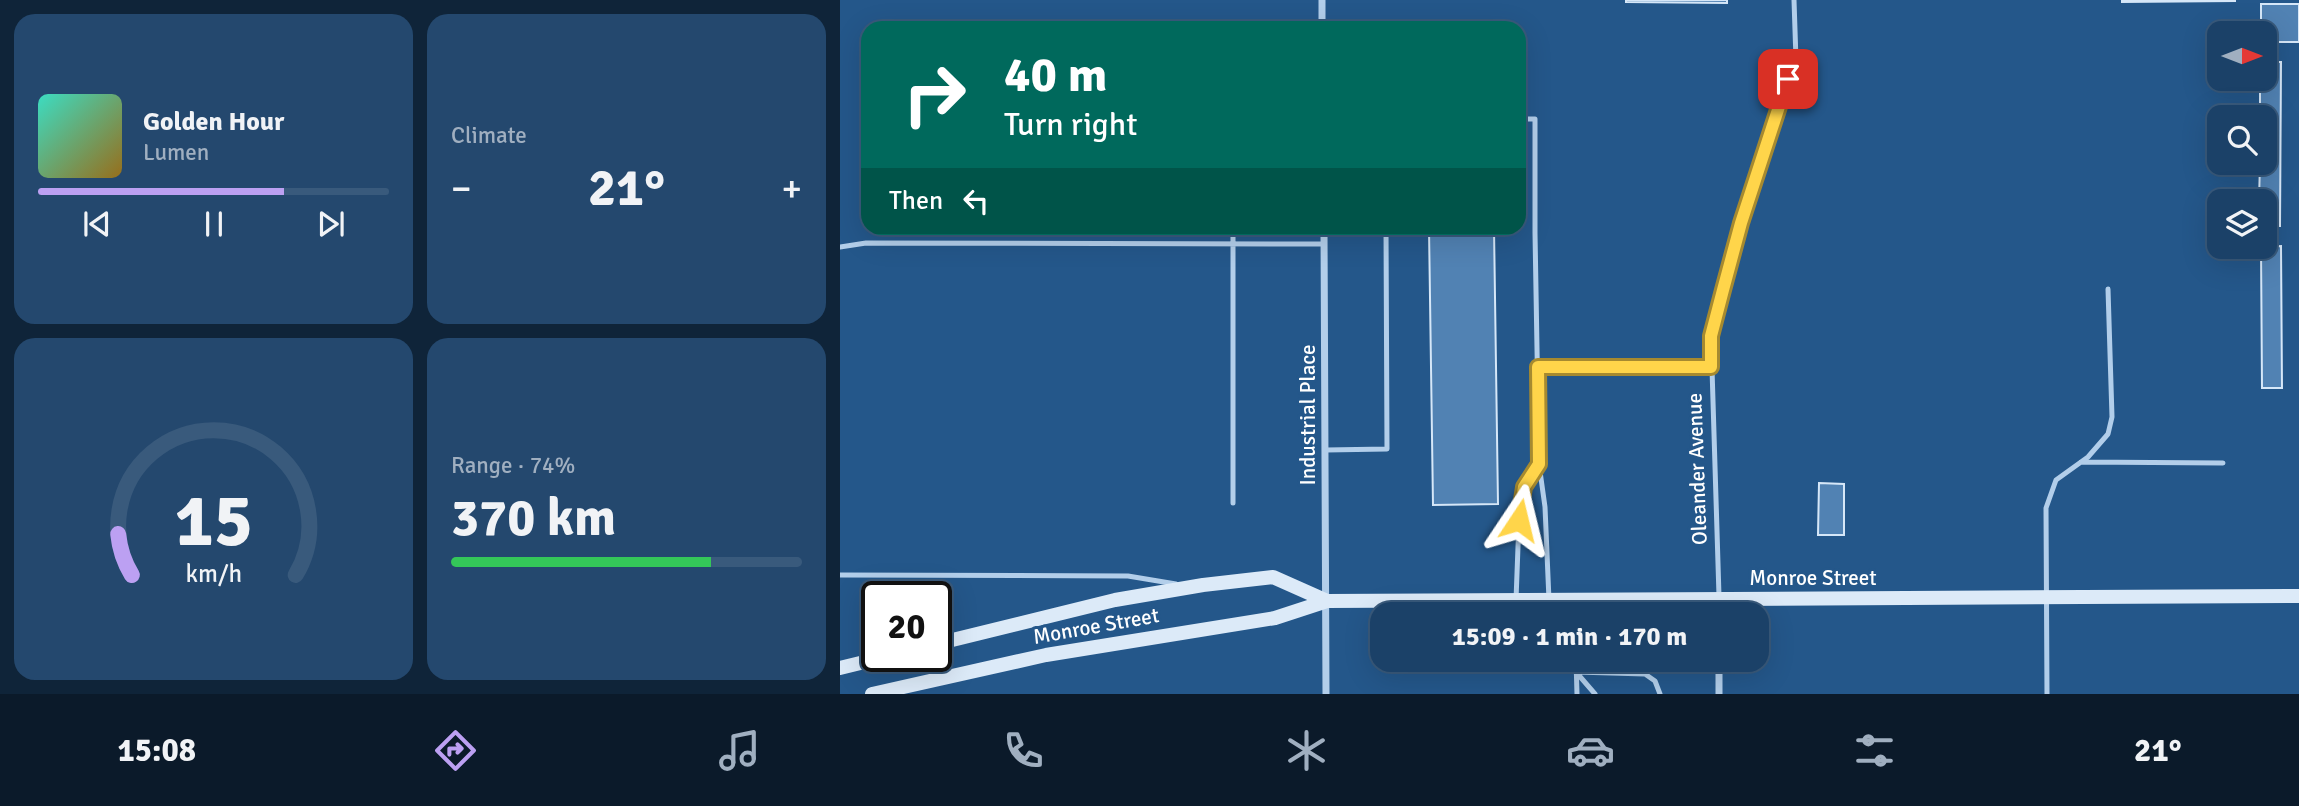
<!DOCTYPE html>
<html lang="en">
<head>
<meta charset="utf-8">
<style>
  body { margin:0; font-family:Signika,sans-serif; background:#24486e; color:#f1f3f6; height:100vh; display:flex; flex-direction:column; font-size:26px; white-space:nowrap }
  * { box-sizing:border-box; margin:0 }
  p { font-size:23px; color:#a0afc0 }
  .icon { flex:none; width:38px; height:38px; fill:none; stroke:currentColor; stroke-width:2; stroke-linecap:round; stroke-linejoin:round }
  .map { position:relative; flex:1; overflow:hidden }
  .side { display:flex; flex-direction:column; gap:14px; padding:14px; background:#0f2439; width:840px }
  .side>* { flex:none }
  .banner { position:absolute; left:21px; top:21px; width:665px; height:214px; border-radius:21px; box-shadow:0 7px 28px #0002,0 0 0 2px #395a7c; background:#00695c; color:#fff; overflow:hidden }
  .needle { width:46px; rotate:90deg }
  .controls { position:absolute; left:1367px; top:21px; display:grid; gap:14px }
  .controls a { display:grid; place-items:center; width:70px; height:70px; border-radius:14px; background:#1b4168; box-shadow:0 7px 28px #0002,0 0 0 2px #395a7c; font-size:35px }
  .speed { position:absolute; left:21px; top:581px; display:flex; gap:14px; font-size:35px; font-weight:700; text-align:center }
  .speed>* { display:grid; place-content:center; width:91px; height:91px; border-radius:50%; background:#1b4168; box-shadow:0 7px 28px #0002,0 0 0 2px #395a7c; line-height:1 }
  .speed .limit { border:4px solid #111; border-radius:10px; background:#fff; color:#111 }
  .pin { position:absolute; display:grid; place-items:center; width:60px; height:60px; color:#fff; margin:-30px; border-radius:14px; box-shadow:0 4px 10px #0006 }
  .me { position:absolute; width:77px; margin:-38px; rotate:10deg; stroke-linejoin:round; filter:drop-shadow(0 0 5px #0008) }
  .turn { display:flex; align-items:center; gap:24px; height:147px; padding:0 28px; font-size:32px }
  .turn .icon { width:91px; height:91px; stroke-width:2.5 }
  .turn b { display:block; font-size:49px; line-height:60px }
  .then { display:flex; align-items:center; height:66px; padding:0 28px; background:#0003; gap:14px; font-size:26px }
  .big { font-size:52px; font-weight:700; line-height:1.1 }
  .side .widget { flex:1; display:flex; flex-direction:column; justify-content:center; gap:10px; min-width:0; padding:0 24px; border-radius:21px; background:#24486e }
  .side .dial { align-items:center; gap:0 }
  .dial svg { height:182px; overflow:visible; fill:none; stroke:#395a7c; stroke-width:7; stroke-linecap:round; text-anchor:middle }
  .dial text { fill:#f1f3f6; stroke:none }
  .song { display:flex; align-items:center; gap:21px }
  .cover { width:84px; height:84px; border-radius:10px; background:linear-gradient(135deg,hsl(170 70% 55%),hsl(40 70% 35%)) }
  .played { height:7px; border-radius:4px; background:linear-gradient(90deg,#bca0f2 70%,#395a7c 70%) }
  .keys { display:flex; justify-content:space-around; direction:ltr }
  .heat { display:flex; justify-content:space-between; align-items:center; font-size:38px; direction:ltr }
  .charge { height:10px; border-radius:5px; background:linear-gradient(90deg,#34c759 74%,#395a7c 0) }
  .side .tiles { flex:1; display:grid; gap:14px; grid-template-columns:repeat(2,1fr) }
  .trip { position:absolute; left:530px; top:602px; width:399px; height:70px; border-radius:21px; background:#1b4168; box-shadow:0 7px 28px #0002,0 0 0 2px #395a7c; font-weight:700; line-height:70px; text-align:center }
  .menu { display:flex; height:112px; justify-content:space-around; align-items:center; background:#0b1a2a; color:#a0afc0 }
  .menu .icon { width:49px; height:49px }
  .menu .current { color:#bca0f2 }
  .menu b { font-size:32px; color:#f1f3f6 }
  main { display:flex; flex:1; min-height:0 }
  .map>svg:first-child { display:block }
  .building { fill:#5182b3; stroke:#d6e7f8; stroke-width:2 }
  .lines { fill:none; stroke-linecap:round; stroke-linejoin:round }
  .lane { stroke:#b2ceea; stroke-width:5 }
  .street { stroke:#b2ceea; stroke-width:7 }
  .secondary { stroke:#dceaf8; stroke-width:14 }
  .route-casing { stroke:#a68a30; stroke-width:18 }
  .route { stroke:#ffd54a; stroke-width:12 }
  .labels { text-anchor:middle; stroke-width:6; stroke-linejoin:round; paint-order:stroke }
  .street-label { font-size:21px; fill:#fff; stroke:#24578a }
</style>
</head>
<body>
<main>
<section class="side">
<div class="tiles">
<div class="widget">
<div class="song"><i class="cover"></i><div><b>Golden Hour</b><p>Lumen</p></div></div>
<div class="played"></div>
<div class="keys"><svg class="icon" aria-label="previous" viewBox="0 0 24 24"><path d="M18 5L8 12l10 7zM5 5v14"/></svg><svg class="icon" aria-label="pause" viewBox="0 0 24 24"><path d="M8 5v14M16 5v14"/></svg><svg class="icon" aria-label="next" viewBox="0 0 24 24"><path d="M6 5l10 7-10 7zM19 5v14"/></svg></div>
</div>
<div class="widget"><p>Climate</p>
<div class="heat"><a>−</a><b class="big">21°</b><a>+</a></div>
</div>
<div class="widget dial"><svg viewBox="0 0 100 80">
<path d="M14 69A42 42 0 1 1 86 69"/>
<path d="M14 69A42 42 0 0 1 8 51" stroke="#bca0f2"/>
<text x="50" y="56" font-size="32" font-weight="700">15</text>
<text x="50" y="72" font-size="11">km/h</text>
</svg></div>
<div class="widget"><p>Range · 74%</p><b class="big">370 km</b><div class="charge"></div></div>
</div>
</section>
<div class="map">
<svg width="1459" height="694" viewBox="0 0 1459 694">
  <rect width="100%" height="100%" fill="#24578a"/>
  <path class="building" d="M786 0H887V3L786 2Z
    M1282 0H1395V1L1282 2Z
    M1421 4H1459V42H1424V33H1421Z
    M1424 62H1441L1440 226H1424V201H1419L1420 163H1424V117H1420V79H1424Z
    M589 228H654L658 504 593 505Z
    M1441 246 1442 388H1422L1421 247Z
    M979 483 1004 484V535H978Z"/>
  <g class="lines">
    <path class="lane" d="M679 119H695V233L699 464 705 507 709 600
      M393 228V503
      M0 247 26 243 484 244
      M698 367H871
      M486 450 547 449 546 228
      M1241 462 1383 463
      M0 575 288 576 336 584
      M879 596 871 336 902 223 941 99 956 60 954 0
      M676 600 679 520 684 487 699 464
      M737 614V600
      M736 660 737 694
      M736 672 805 674 815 681 820 694
      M736 672 755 694
      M1207 694 1206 508 1216 480 1248 457 1268 434 1272 417 1268 289"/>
    <path class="street" d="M482 0V28
      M484 228 486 694
      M879 600V614
      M879 660V694"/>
    <path class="secondary" d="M96 644 275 600 363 585 433 577 487 601
      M0 668 49 656
      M32 694 206 655 435 618 487 601 1459 596"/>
  </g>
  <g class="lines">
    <defs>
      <path id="route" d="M679 520 684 487 699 464 698 367H871V336L883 290 901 223 948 79"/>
    </defs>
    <use href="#route" class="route-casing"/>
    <use href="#route" class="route"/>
  </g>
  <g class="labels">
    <g class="street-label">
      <text transform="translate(468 415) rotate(-90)" y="7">Industrial Place</text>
      <text transform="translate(857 469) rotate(-92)" y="7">Oleander Avenue</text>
      <text x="973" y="585">Monroe Street</text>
      <text transform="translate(256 626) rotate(-10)" y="7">Monroe Street</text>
    </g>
  </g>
</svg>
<div class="controls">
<a><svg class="needle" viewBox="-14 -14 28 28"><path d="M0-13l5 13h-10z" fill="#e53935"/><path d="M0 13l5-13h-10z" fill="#a0afc0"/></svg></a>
<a><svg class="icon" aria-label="search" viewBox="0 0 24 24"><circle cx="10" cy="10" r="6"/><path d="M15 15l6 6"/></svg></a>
<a><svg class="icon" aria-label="layers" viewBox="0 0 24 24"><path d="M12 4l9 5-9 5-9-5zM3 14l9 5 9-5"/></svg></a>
</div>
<div class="speed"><div class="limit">20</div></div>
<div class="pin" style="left:948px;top:79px;background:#d93025"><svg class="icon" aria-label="arrive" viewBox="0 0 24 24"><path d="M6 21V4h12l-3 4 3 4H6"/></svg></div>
<svg class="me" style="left:679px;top:520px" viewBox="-20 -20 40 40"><path d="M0-17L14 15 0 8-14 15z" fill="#ffd54a" stroke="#fff" stroke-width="4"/></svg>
<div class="trip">15:09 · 1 min · 170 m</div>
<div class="banner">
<div class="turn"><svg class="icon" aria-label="right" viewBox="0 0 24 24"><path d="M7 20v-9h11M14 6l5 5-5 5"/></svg><div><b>40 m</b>Turn right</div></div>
<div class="then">Then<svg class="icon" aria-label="left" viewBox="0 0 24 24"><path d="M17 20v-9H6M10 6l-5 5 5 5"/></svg></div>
</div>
</div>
</main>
<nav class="menu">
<b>15:08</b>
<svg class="icon current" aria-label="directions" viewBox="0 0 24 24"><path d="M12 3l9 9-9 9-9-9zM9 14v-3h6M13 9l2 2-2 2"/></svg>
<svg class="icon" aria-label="music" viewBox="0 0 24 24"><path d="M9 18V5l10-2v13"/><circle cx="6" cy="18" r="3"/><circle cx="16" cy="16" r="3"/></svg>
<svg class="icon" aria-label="phone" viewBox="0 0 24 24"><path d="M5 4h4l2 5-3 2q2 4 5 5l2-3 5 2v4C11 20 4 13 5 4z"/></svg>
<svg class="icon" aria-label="climate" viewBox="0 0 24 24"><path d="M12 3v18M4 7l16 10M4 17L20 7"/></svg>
<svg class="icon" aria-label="car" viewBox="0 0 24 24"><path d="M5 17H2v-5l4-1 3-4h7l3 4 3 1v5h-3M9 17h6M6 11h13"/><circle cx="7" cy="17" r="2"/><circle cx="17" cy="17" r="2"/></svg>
<svg class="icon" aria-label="filters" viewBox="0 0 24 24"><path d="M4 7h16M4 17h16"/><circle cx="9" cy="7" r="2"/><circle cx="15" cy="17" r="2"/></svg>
<b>21°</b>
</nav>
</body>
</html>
